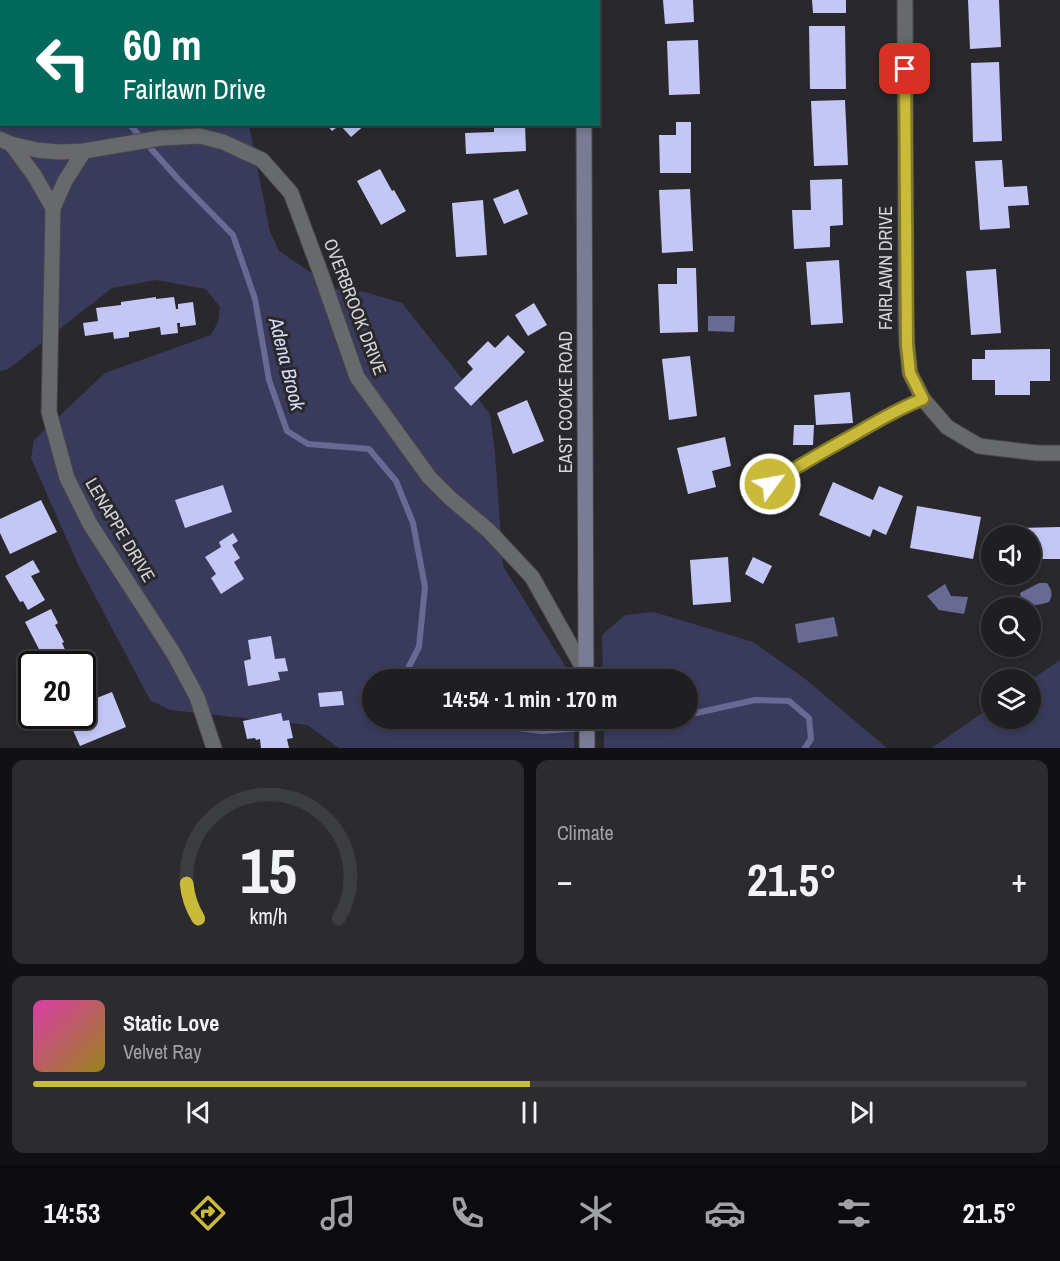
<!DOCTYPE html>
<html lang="en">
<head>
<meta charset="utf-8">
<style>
  body { margin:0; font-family:"Archivo Narrow",sans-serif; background:#2c2c2f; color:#f1f3f6; height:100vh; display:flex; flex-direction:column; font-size:22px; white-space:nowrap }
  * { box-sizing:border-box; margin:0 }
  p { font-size:20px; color:#a1a2a5 }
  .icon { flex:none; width:33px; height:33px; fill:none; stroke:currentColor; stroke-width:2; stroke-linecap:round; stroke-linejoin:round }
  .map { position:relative; height:748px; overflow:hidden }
  .panel { display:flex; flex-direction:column; gap:12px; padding:12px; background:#111113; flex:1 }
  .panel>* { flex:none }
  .banner { position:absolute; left:0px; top:0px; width:600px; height:126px; box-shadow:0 3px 9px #0003,0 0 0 2px #3c3d40; background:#00695c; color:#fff; overflow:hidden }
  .tools { position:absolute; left:981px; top:525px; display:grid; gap:12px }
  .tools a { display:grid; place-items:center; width:60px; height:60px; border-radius:50%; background:#1f1f22; box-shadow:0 3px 9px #0003,0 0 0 2px #3c3d40; font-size:30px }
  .speed { position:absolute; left:18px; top:651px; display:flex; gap:12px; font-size:30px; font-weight:700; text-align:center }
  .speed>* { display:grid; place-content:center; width:78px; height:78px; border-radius:50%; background:#1f1f22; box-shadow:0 3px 9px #0003,0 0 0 2px #3c3d40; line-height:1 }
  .speed .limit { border:3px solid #111; border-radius:9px; background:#fff; color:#111 }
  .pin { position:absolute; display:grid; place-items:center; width:51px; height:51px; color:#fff; margin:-26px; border-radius:12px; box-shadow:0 3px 9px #0006 }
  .me { position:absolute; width:66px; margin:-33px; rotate:58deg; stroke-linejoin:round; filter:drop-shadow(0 0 4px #0008) }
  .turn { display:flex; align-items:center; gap:21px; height:126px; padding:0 24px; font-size:27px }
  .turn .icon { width:78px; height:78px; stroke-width:2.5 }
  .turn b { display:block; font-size:42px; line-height:51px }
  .big { font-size:45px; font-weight:800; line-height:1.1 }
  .panel .card { flex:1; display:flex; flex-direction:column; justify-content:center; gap:9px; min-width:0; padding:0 21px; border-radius:12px; background:#2c2c2f }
  .panel .dial { align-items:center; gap:0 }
  .dial svg { height:156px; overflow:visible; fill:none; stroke:#3c3d40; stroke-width:7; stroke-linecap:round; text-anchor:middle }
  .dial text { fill:#f1f3f6; stroke:none }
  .song { display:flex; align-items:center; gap:18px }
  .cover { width:72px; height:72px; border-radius:9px; background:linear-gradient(135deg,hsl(320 70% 55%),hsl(50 70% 35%)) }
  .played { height:6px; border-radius:3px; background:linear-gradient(90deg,#caba3a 50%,#3c3d40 50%) }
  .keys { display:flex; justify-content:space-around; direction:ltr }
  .heat { display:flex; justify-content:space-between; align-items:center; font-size:33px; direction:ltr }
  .panel .tiles { flex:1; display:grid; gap:12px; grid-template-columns:1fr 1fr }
  .card:last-child { grid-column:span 2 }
  .trip { position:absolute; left:362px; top:669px; width:336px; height:60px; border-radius:30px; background:#1f1f22; box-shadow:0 3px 9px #0003,0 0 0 2px #3c3d40; font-weight:800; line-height:60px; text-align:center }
  .menu { display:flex; height:96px; justify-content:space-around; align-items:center; background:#0c0c0e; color:#a1a2a5 }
  .menu .icon { width:42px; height:42px }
  .menu .on { color:#caba3a }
  .menu b { font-size:27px; color:#f1f3f6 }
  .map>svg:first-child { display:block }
  .green { fill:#3a3b5c }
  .water { fill:#696a94 }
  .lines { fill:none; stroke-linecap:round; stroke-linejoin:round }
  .stream { stroke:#696a94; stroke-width:6 }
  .building { fill:#c4c7f6 }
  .lane-casing { stroke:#454548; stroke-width:13 }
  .street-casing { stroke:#454548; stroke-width:17 }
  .secondary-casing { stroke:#454548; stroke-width:17 }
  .lane { stroke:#68696d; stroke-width:10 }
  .street { stroke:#68696d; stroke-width:15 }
  .secondary { stroke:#7a7b94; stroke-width:15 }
  .route-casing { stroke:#837926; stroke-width:15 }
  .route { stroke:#caba3a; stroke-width:10 }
  .labels { text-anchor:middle; stroke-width:6; stroke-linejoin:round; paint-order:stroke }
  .street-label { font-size:18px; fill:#d6d6d9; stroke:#29292d }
  .water-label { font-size:20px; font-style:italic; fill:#d7d9f5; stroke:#29292d }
</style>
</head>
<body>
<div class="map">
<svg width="1060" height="748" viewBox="0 0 1060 748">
  <rect width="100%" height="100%" fill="#29292d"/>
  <path class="green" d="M0 0H396V1L2 2V124L249 125 270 232 279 251 335 289 365 292 402 303 490 414 495 453 503 566 573 679 372 680V718L574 719V748H339L307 725 170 710 150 700 77 562 31 458 34 440 105 373 211 335 218 322 220 307 206 289 156 280 112 288 7 370 0 371Z
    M654 612 753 642 804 678 887 748H604V719L687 718V680L603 679 602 635 625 615Z
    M1060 660V748H932L991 707 992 718H1030L1031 680Z"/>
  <path class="water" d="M708 316H735L734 332 708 331Z
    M1039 583H1047C1052 590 1053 595 1049 602 1038 606 1021 608 1020 593Z
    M945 584 951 596 968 597 964 614 939 610 927 596Z
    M834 617 838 636 798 643 795 624Z"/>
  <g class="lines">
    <path class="stream" d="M0 85H2
      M129 124 179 180 233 235 255 299 269 380 287 431 308 444 369 449 396 481 413 523 425 587 419 647 404 676V680
      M687 715 755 700 789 701 809 718 811 739 805 748
      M440 718 542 731 651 723 673 718"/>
  </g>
  <path class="building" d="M663 0H693L694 22 665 24Z
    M812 0H846V13H813Z
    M968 0H999L1001 47 970 49Z
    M809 26H845L846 89H810Z
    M698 40 700 94 669 95 667 41Z
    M999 62 1002 141 973 142 971 63Z
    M845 100 848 165 814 166 811 101Z
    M676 122H691V173H660L659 135H676Z
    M326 124H366L351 137 340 125 332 131Z
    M494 124H525L526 151 466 154 465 133 494 132Z
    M1002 160 1004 187 1027 186 1029 205 1008 206 1010 228 980 230 975 161Z
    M380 169 392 191 394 190 406 211 381 225 357 181Z
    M842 179 843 225 830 226V247L794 249 792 210H811L810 180Z
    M518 189 528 214 504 224 493 199Z
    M690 189 693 251 662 253 659 190Z
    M483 200 487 255 456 257 452 203Z
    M839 260 843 323 811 325 806 262Z
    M677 268H696L698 332 660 333 658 284H677Z
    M996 269 1001 333 971 335 966 271Z
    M156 297V299L174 297 176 309H178V304L193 302 196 325 180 327V323H177L178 333 161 335 160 327 129 332V337L114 339 113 332 85 336 83 323 98 321 96 308 121 305V302Z
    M534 303 547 325 528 336 515 315Z
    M508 335 525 352 471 406 454 388 473 369 467 362 488 341 495 348Z
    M1050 349V381H1030V395H995V380H972V359H985V350Z
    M690 356 697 416 669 420 662 359Z
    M850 392 853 423 816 425 814 395Z
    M527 400 544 441 513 454 497 413Z
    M794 425H814L813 445H793Z
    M725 437 731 466 712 471 716 487 688 494 677 448Z
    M833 482 873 500 879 486 903 496 886 535 873 529 870 537 819 515Z
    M223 485 232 512 185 528 175 500Z
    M41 500 57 532 10 554 0 533V519Z
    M917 506 981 517 973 559 910 548Z
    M1060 527V559H1030V536H1017V528Z
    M233 533 238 541 232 545 240 558 234 562 244 579 221 594 211 578 216 574 205 557 221 547 219 542Z
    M728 557 731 602 693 605 690 560Z
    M753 557 772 566 763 584 745 574Z
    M33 560 40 572 31 576 45 600 28 610 23 601 20 602 5 576Z
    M51 609 58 623 55 625 64 642 62 643 68 656 50 664 44 653 42 655 25 622Z
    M271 636 275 659 285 658 288 671 278 672 280 680 248 686 244 661 251 659 248 640Z
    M342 691 344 705 320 707 318 693Z
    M112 692 126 727 80 746 72 728 91 720 84 703Z
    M281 713 283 721 289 720 293 738 287 739 289 748H261L260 739 256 740 255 738 247 739 243 721Z"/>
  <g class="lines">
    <defs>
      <path id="lane" d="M770 484C800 465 830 448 861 430 882 419 901 407 923 399"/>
      <path id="street" d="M905 0 906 321 907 345 910 373 923 399 947 427 979 446 1037 453H1060
        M0 139 11 144 37 150 60 152 84 151 161 138 200 136 223 142 262 160 291 193 321 274 357 377 429 477 450 498 488 530 532 577 586 673
        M11 144 34 175 53 208 49 412 67 478 90 524 174 654 197 697 214 748
        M53 208 65 181 84 151"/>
      <path id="secondary" d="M584 0V2
        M584 124 586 680
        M587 718V748"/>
    </defs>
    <use href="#lane" class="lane-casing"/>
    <use href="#street" class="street-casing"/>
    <use href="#secondary" class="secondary-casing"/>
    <use href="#lane" class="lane"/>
    <use href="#street" class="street"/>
    <use href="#secondary" class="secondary"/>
  </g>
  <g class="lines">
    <defs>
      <path id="route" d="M770 484C798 466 828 449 857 433 879 420 900 408 923 399L910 373 907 345 905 69"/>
    </defs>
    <use href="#route" class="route-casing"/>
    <use href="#route" class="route"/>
  </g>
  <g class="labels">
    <g class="street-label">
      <text transform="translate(886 268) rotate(-90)" y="6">FAIRLAWN DRIVE</text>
      <text transform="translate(355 307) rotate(69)" y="6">OVERBROOK DRIVE</text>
      <text transform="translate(566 402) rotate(-90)" y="6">EAST COOKE ROAD</text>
      <text transform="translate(120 530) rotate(59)" y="6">LENAPPE DRIVE</text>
    </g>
    <g class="water-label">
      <text transform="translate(287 364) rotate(76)" y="7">Adena Brook</text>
    </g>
  </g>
</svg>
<div class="tools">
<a><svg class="icon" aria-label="sound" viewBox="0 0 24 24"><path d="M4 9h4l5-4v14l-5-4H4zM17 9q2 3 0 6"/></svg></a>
<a><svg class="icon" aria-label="search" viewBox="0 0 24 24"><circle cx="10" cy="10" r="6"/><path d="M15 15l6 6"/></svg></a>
<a><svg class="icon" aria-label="layers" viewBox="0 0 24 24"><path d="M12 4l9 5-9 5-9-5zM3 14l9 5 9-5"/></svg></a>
</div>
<div class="speed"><div class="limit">20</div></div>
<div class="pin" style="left:905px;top:69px;background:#d93025"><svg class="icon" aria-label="arrive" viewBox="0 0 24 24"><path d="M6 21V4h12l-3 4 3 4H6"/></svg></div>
<svg class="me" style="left:770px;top:484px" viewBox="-20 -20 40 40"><circle r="17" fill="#caba3a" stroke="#fff" stroke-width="3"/><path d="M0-11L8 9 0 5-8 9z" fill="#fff"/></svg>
<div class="trip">14:54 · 1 min · 170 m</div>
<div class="banner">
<div class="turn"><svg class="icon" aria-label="left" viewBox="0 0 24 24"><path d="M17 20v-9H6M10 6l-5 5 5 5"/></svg><div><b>60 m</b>Fairlawn Drive</div></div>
</div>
</div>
<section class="panel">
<div class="tiles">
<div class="card dial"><svg viewBox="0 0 100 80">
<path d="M14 69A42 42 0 1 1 86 69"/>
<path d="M14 69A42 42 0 0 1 8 51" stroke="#caba3a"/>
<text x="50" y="56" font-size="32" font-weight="700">15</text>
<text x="50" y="72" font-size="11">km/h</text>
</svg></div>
<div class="card"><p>Climate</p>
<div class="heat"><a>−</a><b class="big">21.5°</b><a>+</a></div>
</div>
<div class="card">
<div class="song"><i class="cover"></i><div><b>Static Love</b><p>Velvet Ray</p></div></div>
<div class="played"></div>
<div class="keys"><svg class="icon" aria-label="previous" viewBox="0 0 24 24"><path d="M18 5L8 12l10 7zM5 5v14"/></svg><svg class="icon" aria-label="pause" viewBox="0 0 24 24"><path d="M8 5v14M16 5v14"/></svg><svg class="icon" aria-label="next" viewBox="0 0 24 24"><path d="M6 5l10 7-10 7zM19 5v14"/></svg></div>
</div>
</div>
</section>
<nav class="menu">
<b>14:53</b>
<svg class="icon on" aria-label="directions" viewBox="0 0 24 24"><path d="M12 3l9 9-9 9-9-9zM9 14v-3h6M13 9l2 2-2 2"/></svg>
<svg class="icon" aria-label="music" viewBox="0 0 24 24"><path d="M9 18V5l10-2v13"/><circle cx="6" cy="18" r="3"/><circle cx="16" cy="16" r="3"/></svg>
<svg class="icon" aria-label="phone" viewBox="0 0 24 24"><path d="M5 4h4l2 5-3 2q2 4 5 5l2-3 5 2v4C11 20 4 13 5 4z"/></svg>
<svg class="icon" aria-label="climate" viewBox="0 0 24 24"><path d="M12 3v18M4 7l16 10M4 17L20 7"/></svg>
<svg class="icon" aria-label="car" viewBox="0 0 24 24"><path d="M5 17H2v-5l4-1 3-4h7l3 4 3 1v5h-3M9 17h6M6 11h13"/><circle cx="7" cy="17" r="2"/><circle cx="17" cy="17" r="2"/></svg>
<svg class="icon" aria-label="filters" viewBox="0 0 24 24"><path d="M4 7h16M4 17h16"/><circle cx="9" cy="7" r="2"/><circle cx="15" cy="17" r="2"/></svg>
<b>21.5°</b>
</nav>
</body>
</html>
